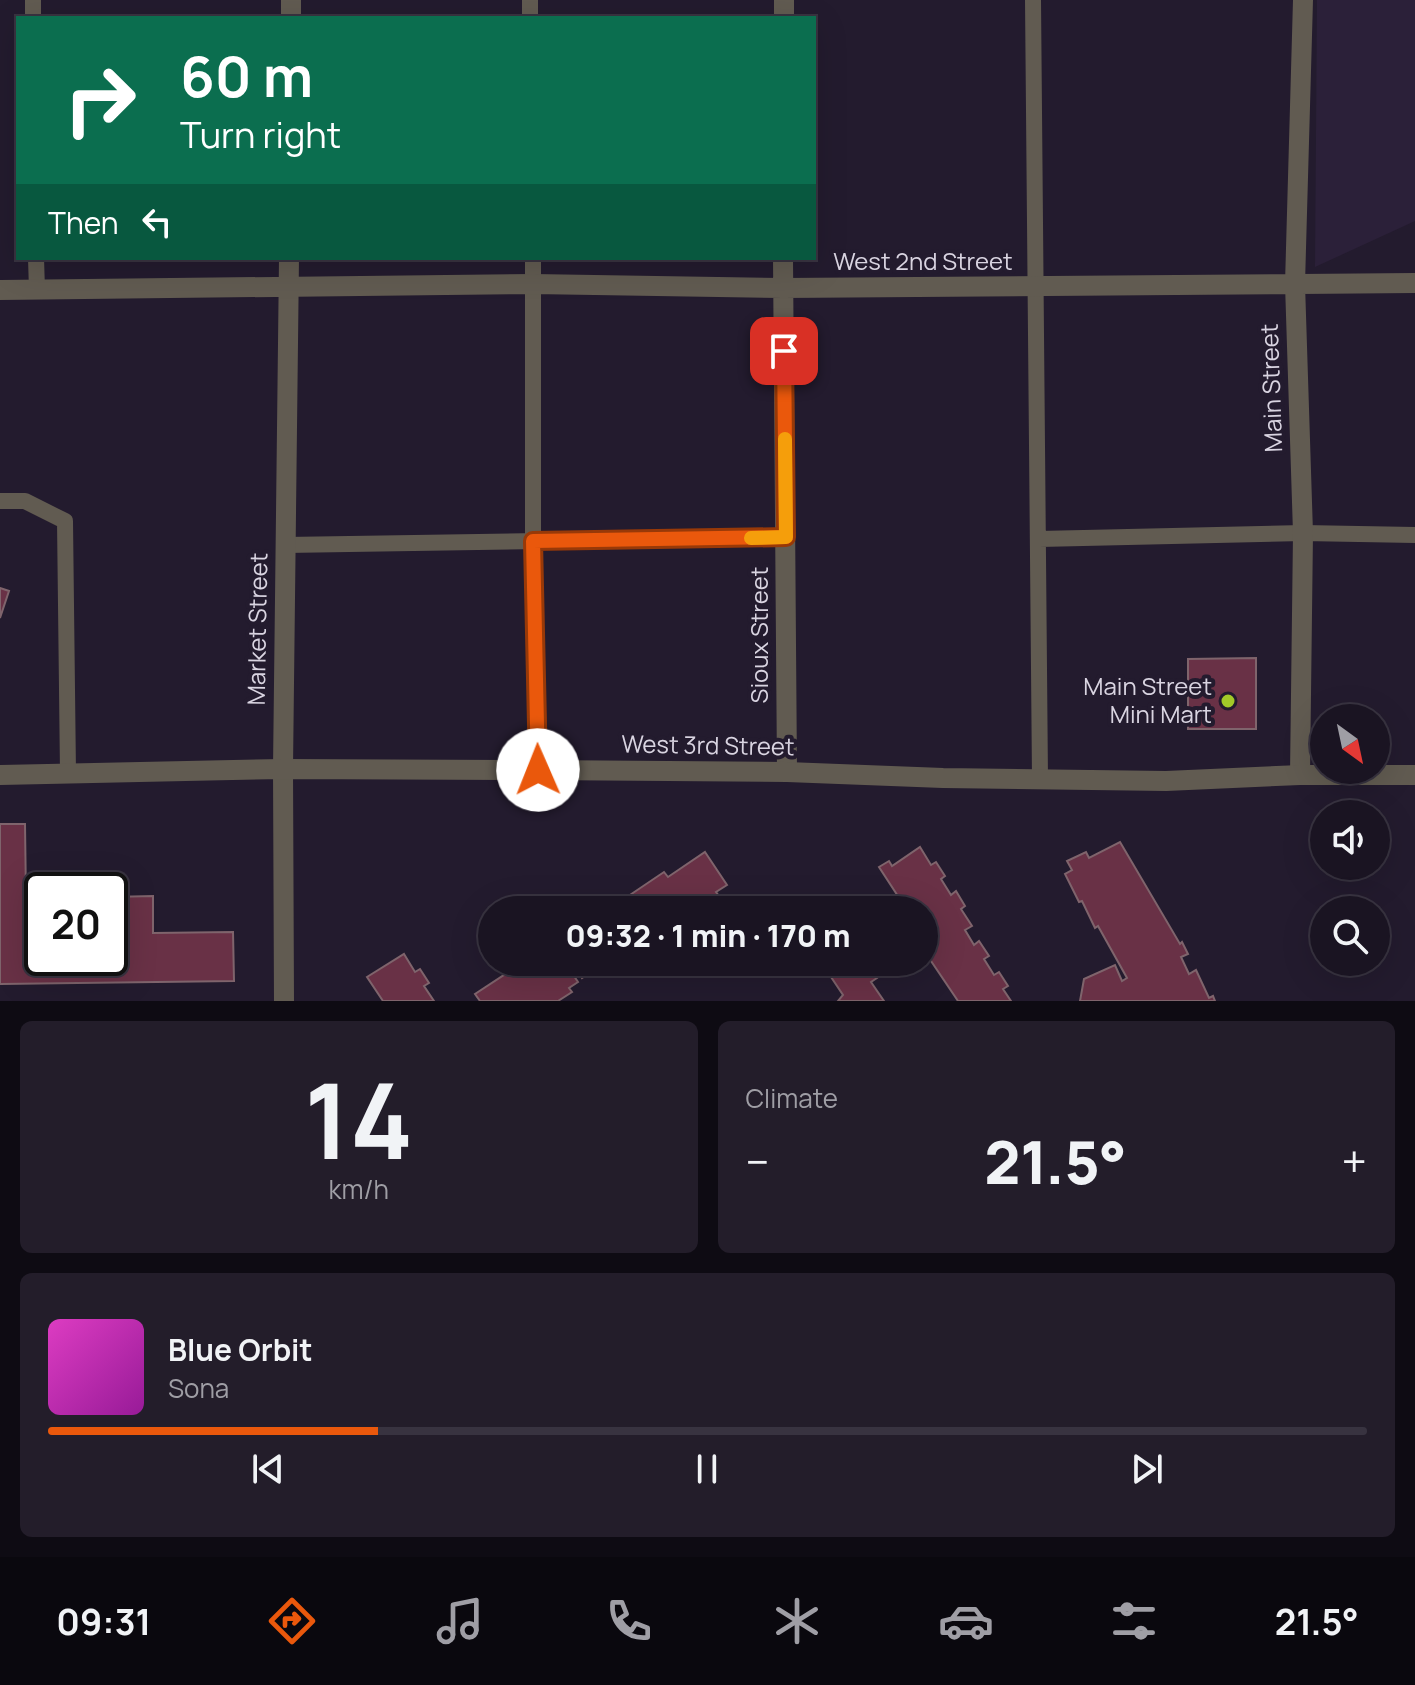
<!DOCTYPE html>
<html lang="en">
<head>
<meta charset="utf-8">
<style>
  body { margin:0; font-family:Manrope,sans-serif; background:#231d2a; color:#f1f3f6; height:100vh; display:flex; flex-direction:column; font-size:30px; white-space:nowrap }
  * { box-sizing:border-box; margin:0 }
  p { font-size:26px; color:#9f9ea5 }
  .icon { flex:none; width:44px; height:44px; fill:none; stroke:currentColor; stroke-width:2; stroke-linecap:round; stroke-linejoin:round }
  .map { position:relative; height:1001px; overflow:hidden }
  .panel { display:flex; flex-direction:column; gap:20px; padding:20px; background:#0e0b13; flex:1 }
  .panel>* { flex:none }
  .guide { position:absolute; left:16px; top:16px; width:800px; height:244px; border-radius:0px; box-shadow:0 8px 32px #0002,0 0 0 2px #383340; background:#0b6e4f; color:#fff; overflow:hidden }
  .needle { width:52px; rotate:147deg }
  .controls { position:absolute; left:1310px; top:704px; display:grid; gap:16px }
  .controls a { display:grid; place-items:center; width:80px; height:80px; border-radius:50%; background:#1a1422; box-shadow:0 8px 32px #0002,0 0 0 2px #383340; font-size:40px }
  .speed { position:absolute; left:24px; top:872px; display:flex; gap:16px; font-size:40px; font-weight:700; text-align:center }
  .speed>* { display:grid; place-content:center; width:104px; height:104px; border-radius:50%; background:#1a1422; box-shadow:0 8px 32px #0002,0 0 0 2px #383340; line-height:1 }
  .speed .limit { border:4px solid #111; border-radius:12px; background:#fff; color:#111 }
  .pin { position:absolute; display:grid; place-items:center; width:68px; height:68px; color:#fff; margin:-34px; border-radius:16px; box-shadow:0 4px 12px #0006 }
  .me { position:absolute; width:88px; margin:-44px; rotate:359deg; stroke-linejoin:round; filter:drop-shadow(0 0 6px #0008) }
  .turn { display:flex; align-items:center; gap:28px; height:168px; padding:0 32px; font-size:36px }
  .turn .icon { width:104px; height:104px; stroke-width:2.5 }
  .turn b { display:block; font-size:56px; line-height:68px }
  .then { display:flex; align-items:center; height:76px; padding:0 32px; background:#0003; gap:16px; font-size:30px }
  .big { font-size:60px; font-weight:800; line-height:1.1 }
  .panel .widget { flex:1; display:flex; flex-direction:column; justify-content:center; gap:12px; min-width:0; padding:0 28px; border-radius:12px; background:#231d2a }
  .panel .dial { align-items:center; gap:0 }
  .dial b { font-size:104px; line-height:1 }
  .song { display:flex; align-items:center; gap:24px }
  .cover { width:96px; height:96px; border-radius:12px; background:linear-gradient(135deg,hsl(310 70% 55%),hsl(300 70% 35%)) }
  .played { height:8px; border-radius:4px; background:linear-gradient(90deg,#ea580c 25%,#383340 25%) }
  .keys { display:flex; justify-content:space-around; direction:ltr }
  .heat { display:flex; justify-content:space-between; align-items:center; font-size:44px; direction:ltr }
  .panel .tiles { flex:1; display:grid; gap:20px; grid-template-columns:1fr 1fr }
  .widget:last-child { grid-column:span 2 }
  .trip { position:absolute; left:478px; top:896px; width:460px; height:80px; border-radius:40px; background:#1a1422; box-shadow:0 8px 32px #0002,0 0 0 2px #383340; font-weight:800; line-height:80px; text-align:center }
  .menu { display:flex; height:128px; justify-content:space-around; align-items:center; background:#0a080e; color:#9f9ea5 }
  .menu .icon { width:56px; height:56px }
  .menu .current { color:#ea580c }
  .menu b { font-size:36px; color:#f1f3f6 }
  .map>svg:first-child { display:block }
  .built { fill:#2b2039 }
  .building { fill:#693146; stroke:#7f646c; stroke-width:2 }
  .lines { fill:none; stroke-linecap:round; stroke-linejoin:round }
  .service { stroke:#615b51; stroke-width:16 }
  .minor { stroke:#615b51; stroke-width:20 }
  .tertiary { stroke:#615b51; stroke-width:20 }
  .route-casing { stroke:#983908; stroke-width:20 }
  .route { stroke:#ea580c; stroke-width:14 }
  .slow { stroke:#f59e0b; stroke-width:14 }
  .poi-dot { fill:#a2c928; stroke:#231b2e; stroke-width:3 }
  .labels { text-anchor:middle; stroke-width:8; stroke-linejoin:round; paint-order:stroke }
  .street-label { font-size:24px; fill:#d9d4e1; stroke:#231b2e }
  .poi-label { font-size:24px; fill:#d9d4e1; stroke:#231b2e; text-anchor:end }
</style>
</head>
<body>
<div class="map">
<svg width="1415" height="1001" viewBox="0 0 1415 1001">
  <rect width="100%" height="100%" fill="#231b2e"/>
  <path class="built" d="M1317 0H1415V221L1315 267Z"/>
  <path class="building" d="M0 588 9 591 0 618Z
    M1256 658V729H1188V659Z
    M0 824H25L26 898 42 897V958H110V897L153 896V933L233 932 234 981 0 984Z
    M1120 842 1180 944 1182 942 1188 954 1181 957 1189 974 1196 970 1209 998 1213 996 1215 1001H1080L1084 979 1115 965 1122 981 1127 978 1098 926 1095 928 1082 901 1079 902 1065 874 1072 870 1067 861 1086 852 1089 858Z
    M920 847 931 865 936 862 945 876 941 879 951 895 956 891 965 906 961 909 972 926 965 930 974 945 979 941 989 956 984 959 994 975 999 972 1008 986 1003 989 1011 1001H958L925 952 932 948 924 936V910H907L879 867 889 861 892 866Z
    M705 852 727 885 716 892 719 896 698 910 693 907 684 910 681 905 675 910H618L627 904 624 899 664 872 668 877Z
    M404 954 415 972 420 969 429 983 424 986 434 1001H383L367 977Z
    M539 962H605L582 978 579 973 574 976 578 982 569 988 572 992 558 1001H480L475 994 516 967 520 974Z
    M821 962H867L877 978 871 982 884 1001H838L843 995Z"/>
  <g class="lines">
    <path class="service" d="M33 0V18
      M530 0V18
      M1033 0 1040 780
      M36 258 37 290
      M533 258V541L538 770
      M0 501H25L65 521 68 773
      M1039 539 1303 533 1415 535
      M285 545 786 537"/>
    <path class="minor" d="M291 18V0
      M784 18V0
      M783 258 787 772
      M0 290 533 284 783 288 1415 283
      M1300 775 1303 533 1295 284 1303 0
      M284 1001 283 769 289 258"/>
    <path class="tertiary" d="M0 775 283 769 538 770 787 772 943 778 1166 781 1300 775H1415"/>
  </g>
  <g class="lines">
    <defs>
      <path id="route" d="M538 770 533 541 786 537 784 351"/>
    </defs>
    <use href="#route" class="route-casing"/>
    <use href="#route" class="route"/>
    <path class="slow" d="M751 538 786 537 785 439"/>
  </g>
  <circle class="poi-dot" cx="1228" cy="701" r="8"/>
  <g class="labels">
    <g class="street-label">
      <text x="923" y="270">West 2nd Street</text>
      <text transform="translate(1272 388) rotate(-92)" y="8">Main Street</text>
      <text transform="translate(258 629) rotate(-89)" y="8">Market Street</text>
      <text transform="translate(760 635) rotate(-90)" y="8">Sioux Street</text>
      <text transform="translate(708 746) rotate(1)" y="8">West 3rd Street</text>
    </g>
    <g class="poi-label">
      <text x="1212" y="695">Main Street<tspan x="1212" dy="28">Mini Mart</tspan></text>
    </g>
  </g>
</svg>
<div class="controls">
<a><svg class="needle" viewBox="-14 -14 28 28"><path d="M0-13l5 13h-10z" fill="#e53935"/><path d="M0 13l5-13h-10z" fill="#9f9ea5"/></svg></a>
<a><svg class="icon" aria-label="sound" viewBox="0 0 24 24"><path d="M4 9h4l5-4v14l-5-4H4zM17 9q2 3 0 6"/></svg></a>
<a><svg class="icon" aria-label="search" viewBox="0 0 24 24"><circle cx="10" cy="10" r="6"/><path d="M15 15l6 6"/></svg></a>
</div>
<div class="speed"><div class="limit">20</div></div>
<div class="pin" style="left:784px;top:351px;background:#d93025"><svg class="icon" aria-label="arrive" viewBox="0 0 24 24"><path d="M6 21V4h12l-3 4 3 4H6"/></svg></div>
<svg class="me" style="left:538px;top:770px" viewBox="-20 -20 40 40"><circle r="19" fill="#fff"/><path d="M0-13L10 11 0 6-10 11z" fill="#ea580c"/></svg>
<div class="trip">09:32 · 1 min · 170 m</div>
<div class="guide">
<div class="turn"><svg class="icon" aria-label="right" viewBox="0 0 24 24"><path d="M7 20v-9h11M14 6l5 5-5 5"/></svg><div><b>60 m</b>Turn right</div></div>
<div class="then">Then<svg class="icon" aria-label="left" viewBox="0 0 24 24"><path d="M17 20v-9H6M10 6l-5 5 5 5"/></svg></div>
</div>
</div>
<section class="panel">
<div class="tiles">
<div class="widget dial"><b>14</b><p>km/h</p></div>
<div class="widget"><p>Climate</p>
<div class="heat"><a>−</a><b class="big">21.5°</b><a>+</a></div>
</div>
<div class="widget">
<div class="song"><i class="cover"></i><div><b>Blue Orbit</b><p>Sona</p></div></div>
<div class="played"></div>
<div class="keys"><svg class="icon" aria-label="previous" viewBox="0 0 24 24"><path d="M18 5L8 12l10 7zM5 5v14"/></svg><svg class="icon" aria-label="pause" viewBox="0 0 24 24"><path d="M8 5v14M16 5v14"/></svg><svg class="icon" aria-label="next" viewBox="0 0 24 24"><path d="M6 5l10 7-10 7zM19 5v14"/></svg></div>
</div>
</div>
</section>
<nav class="menu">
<b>09:31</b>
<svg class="icon current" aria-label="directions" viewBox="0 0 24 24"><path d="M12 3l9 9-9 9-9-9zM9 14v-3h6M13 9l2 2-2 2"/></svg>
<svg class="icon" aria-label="music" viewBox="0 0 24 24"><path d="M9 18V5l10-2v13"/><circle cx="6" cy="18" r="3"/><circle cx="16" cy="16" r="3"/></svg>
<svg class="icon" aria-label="phone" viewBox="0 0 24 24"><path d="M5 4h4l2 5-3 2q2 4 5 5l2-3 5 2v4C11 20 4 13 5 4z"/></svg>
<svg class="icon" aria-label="climate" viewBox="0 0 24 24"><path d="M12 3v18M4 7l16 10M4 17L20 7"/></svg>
<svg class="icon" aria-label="car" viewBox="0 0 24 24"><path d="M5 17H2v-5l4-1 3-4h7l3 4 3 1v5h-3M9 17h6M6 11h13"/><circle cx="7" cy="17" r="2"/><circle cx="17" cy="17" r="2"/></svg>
<svg class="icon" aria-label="filters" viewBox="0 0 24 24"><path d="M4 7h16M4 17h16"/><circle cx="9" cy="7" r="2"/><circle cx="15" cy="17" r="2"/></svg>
<b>21.5°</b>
</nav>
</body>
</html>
